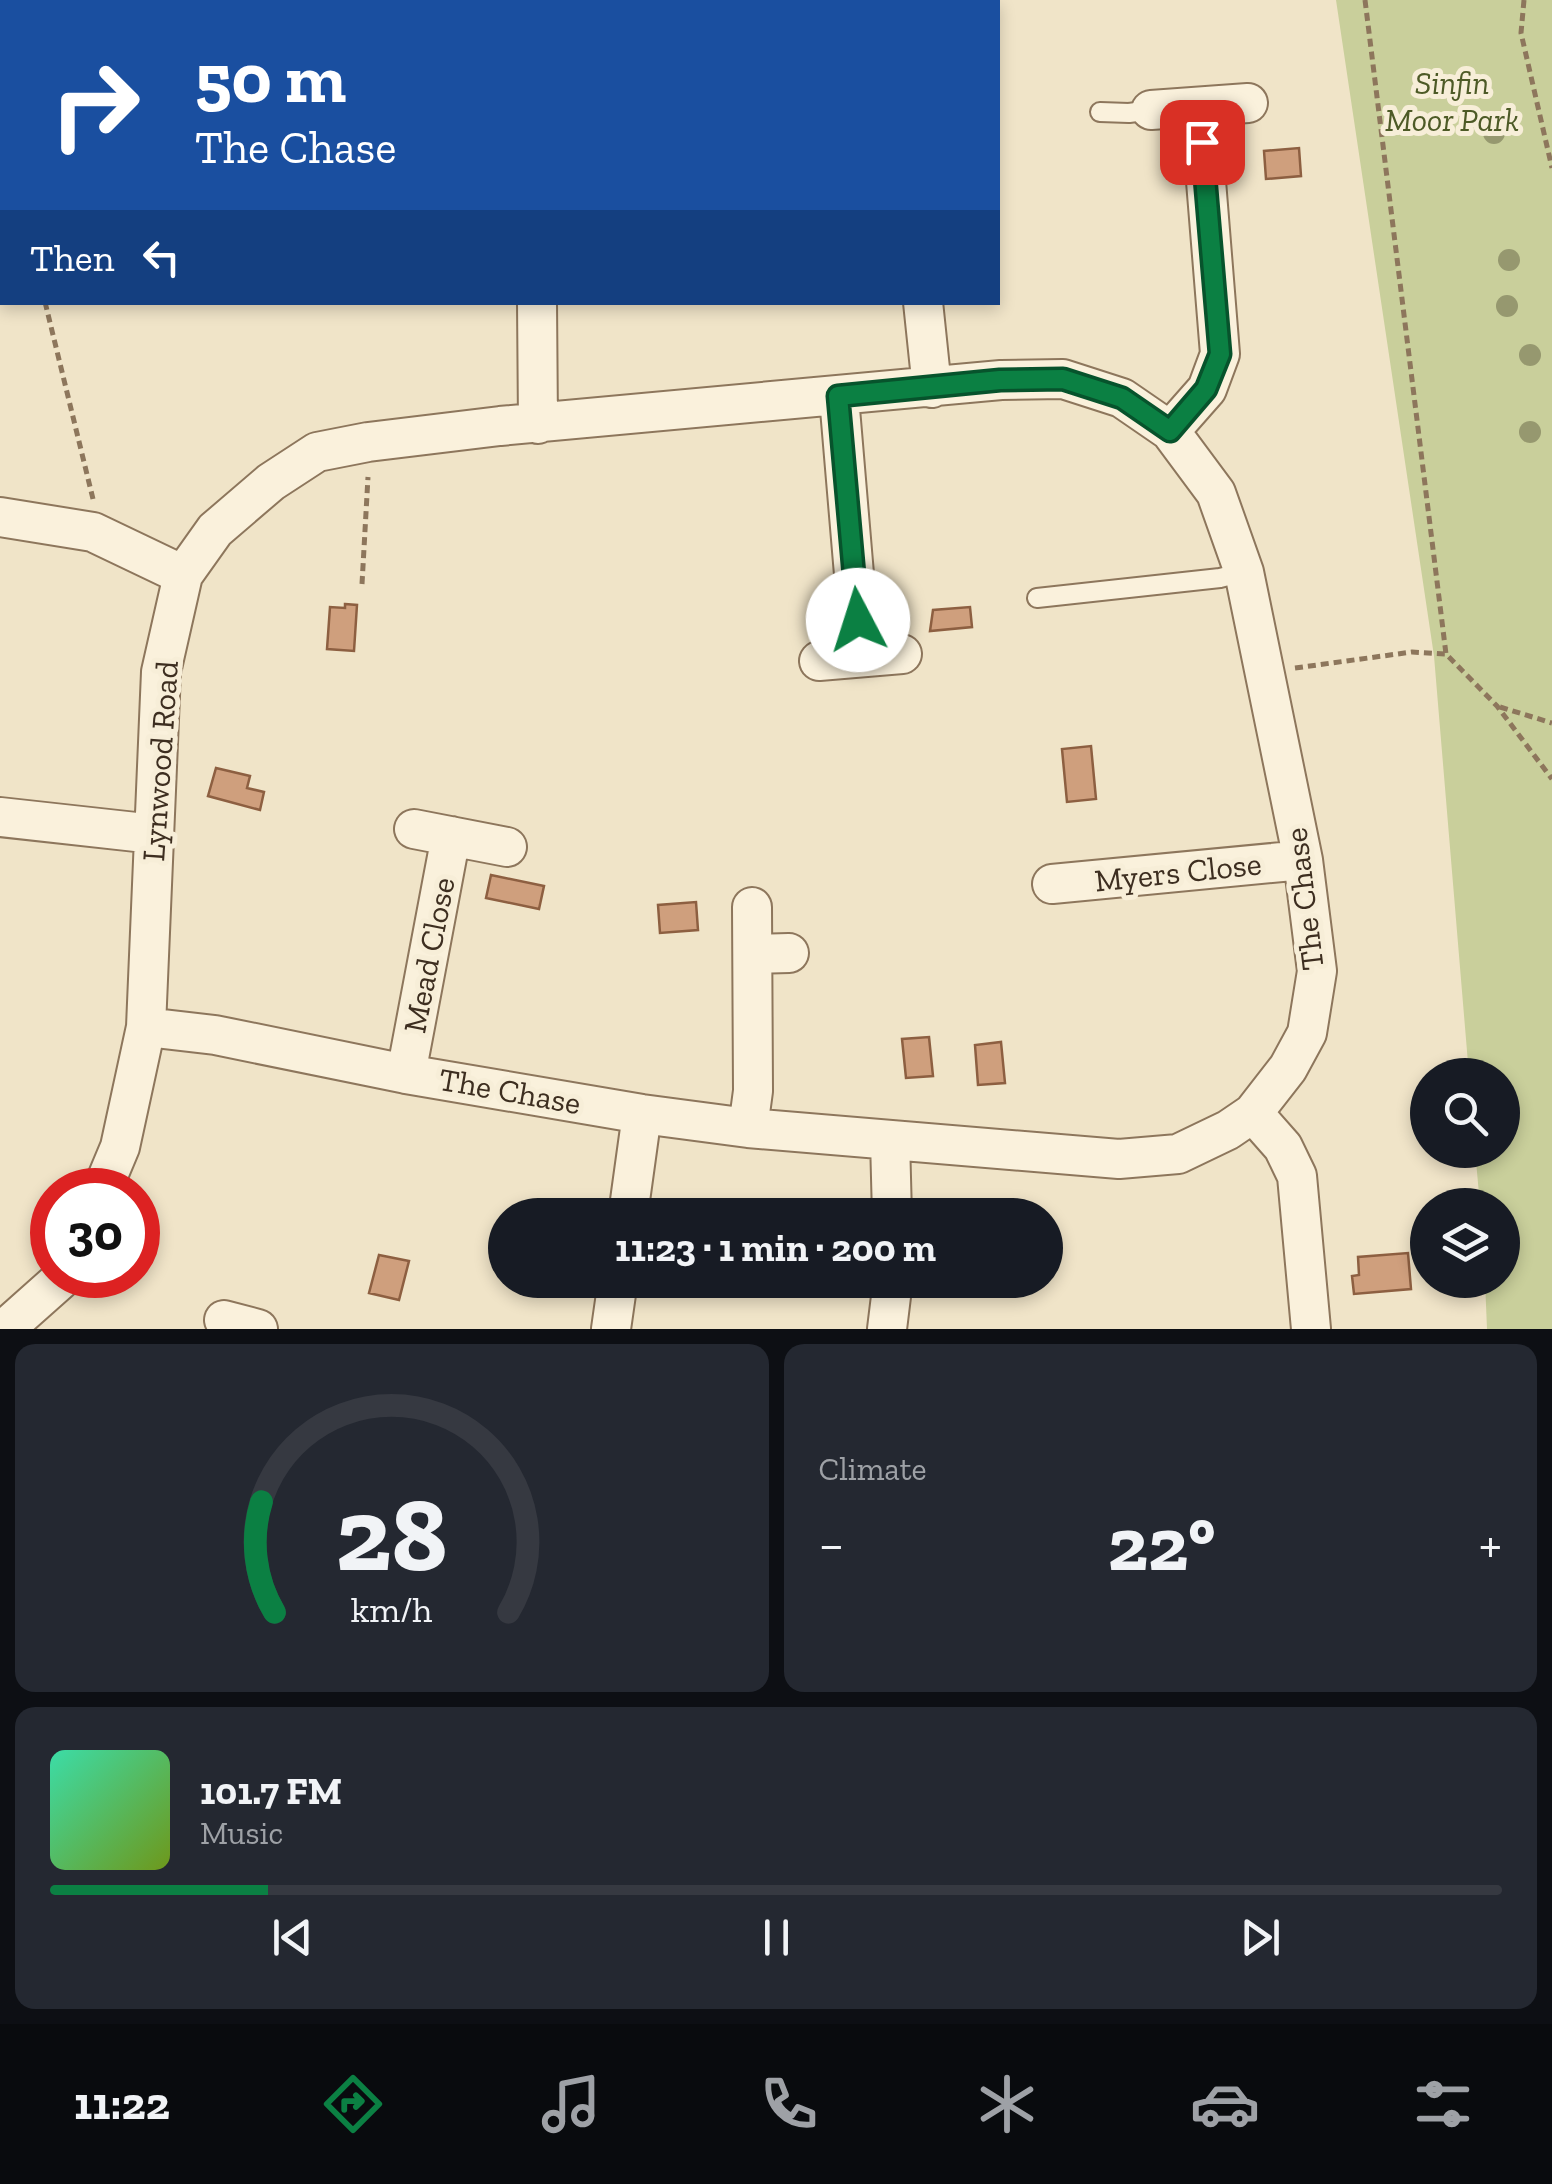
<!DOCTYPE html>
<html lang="en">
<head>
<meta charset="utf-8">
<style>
  body { margin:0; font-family:"Zilla Slab",serif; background:#242831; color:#f1f3f6; height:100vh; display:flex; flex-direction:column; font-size:38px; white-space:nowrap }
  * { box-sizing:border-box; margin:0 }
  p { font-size:32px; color:#9ea1a6 }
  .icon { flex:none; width:55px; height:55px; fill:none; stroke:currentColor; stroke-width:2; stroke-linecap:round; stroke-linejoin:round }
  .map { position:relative; height:1329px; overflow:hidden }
  .side { display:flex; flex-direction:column; gap:15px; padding:15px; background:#0d0f14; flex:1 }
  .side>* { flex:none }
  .banner { position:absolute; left:0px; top:0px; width:1000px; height:305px; box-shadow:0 5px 15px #0003; background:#1a4fa0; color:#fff; overflow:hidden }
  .buttons { position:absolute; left:1410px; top:1058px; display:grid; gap:20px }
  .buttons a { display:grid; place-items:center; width:110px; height:110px; border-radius:50%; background:#171b24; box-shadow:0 5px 15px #0003; font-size:50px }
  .speed { position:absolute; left:30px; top:1168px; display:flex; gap:20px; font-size:50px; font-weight:700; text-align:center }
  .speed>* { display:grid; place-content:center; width:130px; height:130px; border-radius:50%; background:#171b24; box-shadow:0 5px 15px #0003; line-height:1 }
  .speed .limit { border:15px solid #d22; background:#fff; color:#111 }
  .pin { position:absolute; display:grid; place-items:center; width:85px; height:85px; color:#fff; margin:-42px; border-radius:20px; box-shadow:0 5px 15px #0006 }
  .me { position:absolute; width:110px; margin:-55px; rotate:355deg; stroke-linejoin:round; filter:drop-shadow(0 0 8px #0008) }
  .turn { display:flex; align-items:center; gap:35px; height:210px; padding:0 30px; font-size:45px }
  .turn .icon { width:130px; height:130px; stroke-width:2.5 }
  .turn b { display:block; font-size:70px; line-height:85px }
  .then { display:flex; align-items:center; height:95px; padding:0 30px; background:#0003; gap:20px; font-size:38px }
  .big { font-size:75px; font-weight:700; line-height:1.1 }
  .side .tile { flex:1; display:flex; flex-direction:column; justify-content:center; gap:15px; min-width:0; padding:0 35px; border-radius:20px; background:#242831 }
  .side .dial { align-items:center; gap:0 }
  .dial svg { height:260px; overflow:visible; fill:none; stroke:#363941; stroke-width:7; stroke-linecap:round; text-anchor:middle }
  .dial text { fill:#f1f3f6; stroke:none }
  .song { display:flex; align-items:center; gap:30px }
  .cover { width:120px; height:120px; border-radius:15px; background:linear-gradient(135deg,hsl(160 70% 55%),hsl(80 70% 35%)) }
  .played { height:10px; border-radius:5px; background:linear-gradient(90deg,#0b8043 15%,#363941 15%) }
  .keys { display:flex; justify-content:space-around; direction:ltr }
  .heat { display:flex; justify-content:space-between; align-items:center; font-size:55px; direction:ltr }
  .side .tiles { flex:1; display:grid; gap:15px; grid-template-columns:1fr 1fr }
  .tile:last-child { grid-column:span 2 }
  .trip { position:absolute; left:488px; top:1198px; width:575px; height:100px; border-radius:50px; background:#171b24; box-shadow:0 5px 15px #0003; font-weight:700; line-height:100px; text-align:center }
  .tab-bar { display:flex; height:160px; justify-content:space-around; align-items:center; background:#090b0e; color:#9ea1a6 }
  .tab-bar .icon { width:70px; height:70px }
  .tab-bar .on { color:#0b8043 }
  .tab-bar b { font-size:45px; color:#f1f3f6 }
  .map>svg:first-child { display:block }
  .green { fill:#c9cf9b }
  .building { fill:#cf9f7d; stroke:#8d5f41; stroke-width:2.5 }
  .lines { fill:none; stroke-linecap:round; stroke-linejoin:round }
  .lane-casing { stroke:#8d765c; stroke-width:22 }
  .street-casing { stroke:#8d765c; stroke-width:42 }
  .path { stroke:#8d765c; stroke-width:5; stroke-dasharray:8 5; stroke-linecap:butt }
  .lane { stroke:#faf1dc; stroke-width:18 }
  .street { stroke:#faf1dc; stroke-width:38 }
  .tree { fill:#96986f }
  .route-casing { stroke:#07532c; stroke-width:25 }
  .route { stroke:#0b8043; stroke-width:18 }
  .labels { text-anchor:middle; stroke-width:10; stroke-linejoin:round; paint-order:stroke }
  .park-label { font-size:32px; font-style:italic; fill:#4d5a26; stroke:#f7eed8 }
  .street-label { font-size:32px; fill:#3d2e20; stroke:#f7eed8 }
</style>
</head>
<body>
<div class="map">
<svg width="1552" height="1329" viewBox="0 0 1552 1329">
  <rect width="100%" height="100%" fill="#f0e4c8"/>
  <path class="green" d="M1336 0H1552V1329H1487L1485 1280H1502V1205H1480L1475 1150H1502V1075H1469L1434 656Z"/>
  <path class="building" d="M1299 148 1301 176 1266 179 1264 151Z
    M345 604 357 605 354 651 327 649 330 607 345 608Z
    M970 607 972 627 930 631 933 610Z
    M1091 746 1096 799 1067 802 1062 749Z
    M216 768 250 776 247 788 264 792 260 810 208 796Z
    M491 875 544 886 539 909 486 898Z
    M696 902 698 930 660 933 658 905Z
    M929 1037 933 1076 906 1078 902 1039Z
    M1001 1042 1005 1083 978 1085 975 1045Z
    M1408 1253 1411 1289 1354 1294 1352 1276 1359 1275 1358 1257Z
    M379 1255 409 1261 399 1300 369 1293Z"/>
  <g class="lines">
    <defs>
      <path id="lane" d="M1100 112 1129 113 1151 110
        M1037 598 1220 578 1244 572"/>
      <path id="street" d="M265 0V2
        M1151 110 1248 103
        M0 227H2
        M537 302 538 424
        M923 302 932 388
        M839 397 861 657
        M1170 431 1207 389 1220 354 1200 107
        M0 517 93 532 183 575
        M819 661 902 654
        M0 817 154 834
        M414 829 507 847
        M1052 884 1303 860
        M754 954 789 953
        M406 1074 451 836
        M1253 1113 1283 1147 1297 1176 1311 1329
        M748 1128 753 1091 752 907
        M890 1140 892 1215
        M102 1190 120 1147 146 1027 161 672 183 575 215 530 271 482 317 452 368 442 500 426 1001 380 1063 379 1122 398 1170 431 1216 493 1244 572 1303 860 1317 971 1307 1033 1288 1068 1253 1113 1228 1130 1178 1154 1119 1159 748 1128 642 1114 406 1074 215 1035 146 1027
        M628 1215 642 1114
        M224 1320 258 1329
        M5 1329 60 1280
        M611 1329 618 1280
        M887 1329 893 1280"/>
    </defs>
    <use href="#lane" class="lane-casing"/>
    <use href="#street" class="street-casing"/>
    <path class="path" d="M1365 0 1446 654
      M1524 0 1521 33 1552 168
      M45 302 93 499
      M362 584 368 477
      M1295 668 1412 652 1446 654 1497 706 1552 779
      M1500 707 1552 723"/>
    <use href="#lane" class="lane"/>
    <use href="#street" class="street"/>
  </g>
  <g class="tree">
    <circle cx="1494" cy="133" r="11"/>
    <circle cx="1509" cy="260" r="11"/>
    <circle cx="1507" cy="306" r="11"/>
    <circle cx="1530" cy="355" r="11"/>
    <circle cx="1530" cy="432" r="11"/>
  </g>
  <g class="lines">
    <defs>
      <path id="route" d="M858 620 838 396 1000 380 1063 379 1122 398 1170 431 1206 389 1220 354 1202 142"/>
    </defs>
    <use href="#route" class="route-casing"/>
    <use href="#route" class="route"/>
  </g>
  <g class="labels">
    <g class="park-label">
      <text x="1452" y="94">Sinfin<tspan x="1452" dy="37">Moor Park</tspan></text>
    </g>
    <g class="street-label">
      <text transform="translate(160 761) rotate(-86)" y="11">Lynwood Road</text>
      <text transform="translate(1178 872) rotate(-6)" y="11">Myers Close</text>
      <text transform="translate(1304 899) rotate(-97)" y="11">The Chase</text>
      <text transform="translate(429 955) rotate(-79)" y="11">Mead Close</text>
      <text transform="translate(510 1091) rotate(10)" y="11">The Chase</text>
    </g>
  </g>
</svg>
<div class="buttons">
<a><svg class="icon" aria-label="search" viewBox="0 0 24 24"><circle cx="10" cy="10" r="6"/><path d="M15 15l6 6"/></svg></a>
<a><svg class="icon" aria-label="layers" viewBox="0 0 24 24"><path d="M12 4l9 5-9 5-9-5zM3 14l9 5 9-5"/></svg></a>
</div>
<div class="speed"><div class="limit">30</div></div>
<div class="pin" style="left:1202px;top:142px;background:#d93025"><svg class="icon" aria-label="arrive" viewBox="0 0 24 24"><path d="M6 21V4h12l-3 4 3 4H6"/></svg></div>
<svg class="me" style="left:858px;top:620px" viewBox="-20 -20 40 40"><circle r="19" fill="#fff"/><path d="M0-13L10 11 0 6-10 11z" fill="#0b8043"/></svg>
<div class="trip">11:23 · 1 min · 200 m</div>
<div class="banner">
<div class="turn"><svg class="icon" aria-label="right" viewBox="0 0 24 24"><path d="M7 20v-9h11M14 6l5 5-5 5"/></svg><div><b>50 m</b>The Chase</div></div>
<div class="then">Then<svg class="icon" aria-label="left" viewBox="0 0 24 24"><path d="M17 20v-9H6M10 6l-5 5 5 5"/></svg></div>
</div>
</div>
<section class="side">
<div class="tiles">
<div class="tile dial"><svg viewBox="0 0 100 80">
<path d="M14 69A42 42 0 1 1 86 69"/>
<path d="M14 69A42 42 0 0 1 10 35" stroke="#0b8043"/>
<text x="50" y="56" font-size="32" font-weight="700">28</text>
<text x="50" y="72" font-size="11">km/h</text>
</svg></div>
<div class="tile"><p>Climate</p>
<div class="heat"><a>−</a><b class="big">22°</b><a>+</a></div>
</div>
<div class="tile">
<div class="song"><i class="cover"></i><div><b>101.7 FM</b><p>Music</p></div></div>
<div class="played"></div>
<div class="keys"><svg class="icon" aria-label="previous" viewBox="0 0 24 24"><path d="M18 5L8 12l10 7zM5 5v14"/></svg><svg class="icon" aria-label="pause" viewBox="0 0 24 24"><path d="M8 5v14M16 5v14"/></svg><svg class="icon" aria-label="next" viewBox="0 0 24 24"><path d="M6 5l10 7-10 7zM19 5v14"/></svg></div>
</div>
</div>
</section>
<nav class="tab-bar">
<b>11:22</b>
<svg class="icon on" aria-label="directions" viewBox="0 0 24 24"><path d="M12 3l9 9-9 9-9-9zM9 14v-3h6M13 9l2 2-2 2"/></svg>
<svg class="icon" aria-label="music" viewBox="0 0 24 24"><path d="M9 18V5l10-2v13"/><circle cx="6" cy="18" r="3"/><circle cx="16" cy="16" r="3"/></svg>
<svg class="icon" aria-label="phone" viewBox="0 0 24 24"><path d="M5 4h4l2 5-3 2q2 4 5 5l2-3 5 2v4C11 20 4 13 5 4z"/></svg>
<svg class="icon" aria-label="climate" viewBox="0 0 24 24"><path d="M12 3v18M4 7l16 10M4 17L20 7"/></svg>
<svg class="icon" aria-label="car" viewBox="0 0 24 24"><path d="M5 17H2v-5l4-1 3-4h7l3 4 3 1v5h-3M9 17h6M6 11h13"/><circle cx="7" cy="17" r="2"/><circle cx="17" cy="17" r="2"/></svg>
<svg class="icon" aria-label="filters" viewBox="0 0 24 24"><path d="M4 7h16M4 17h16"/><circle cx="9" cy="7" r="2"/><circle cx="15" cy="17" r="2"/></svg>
</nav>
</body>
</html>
